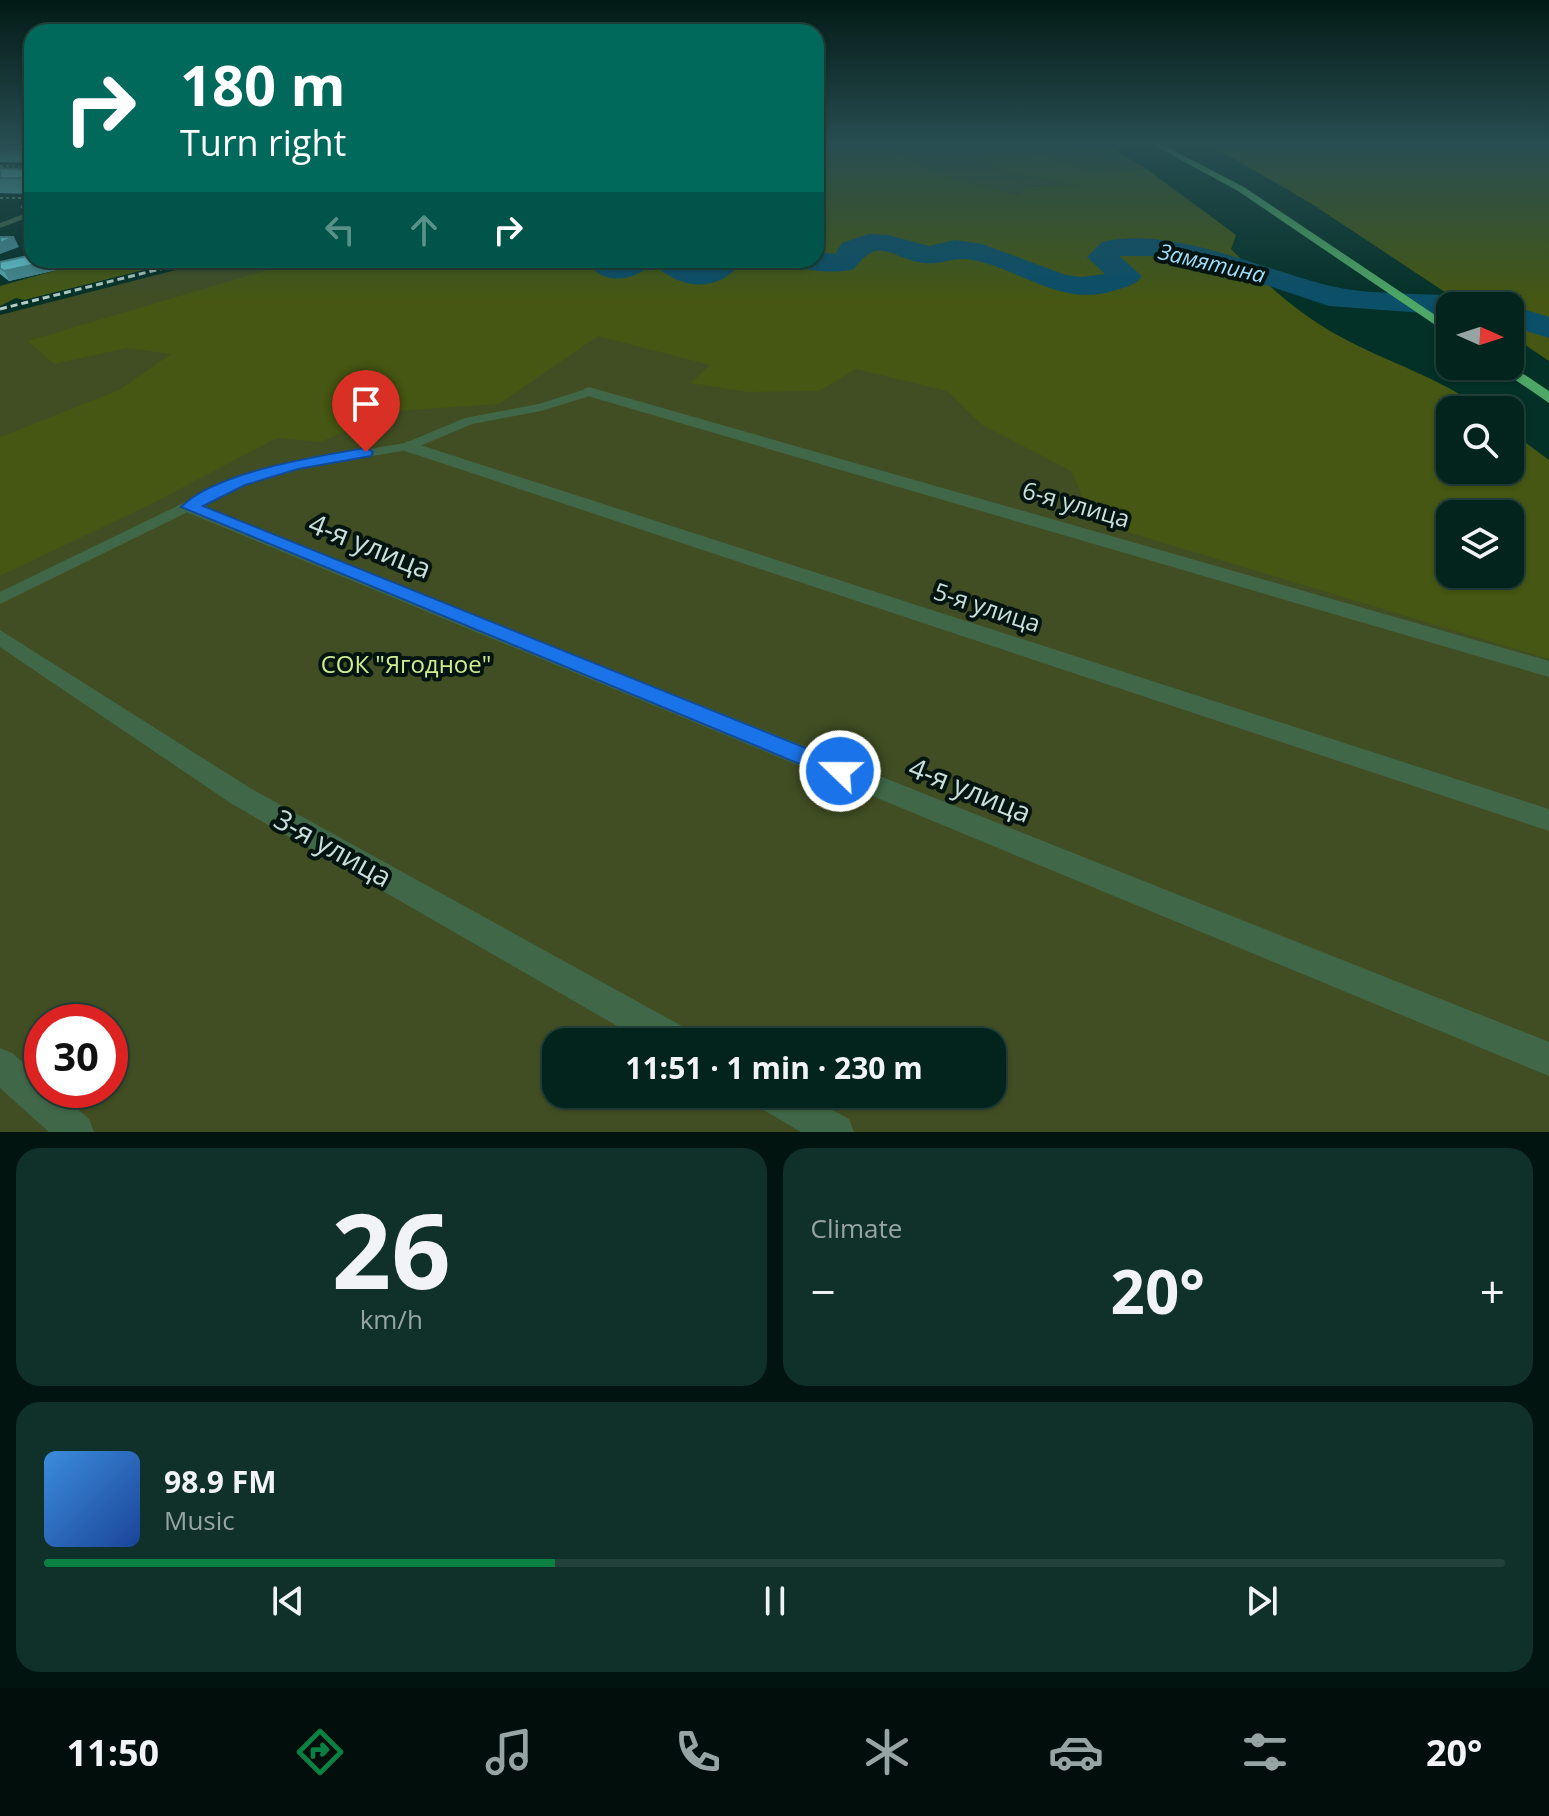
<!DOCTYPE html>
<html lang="en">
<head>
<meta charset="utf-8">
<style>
  body { margin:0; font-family:"Open Sans",sans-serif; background:#10302a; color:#f1f3f6; height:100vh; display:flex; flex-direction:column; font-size:30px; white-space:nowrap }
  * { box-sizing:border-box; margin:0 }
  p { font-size:26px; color:#96a4a4 }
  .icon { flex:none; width:44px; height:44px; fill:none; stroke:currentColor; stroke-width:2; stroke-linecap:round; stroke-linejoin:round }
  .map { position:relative; height:1132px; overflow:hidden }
  .drawer { display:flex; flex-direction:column; gap:16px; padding:16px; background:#011410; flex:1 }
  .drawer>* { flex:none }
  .hud { position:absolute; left:24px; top:24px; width:800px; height:244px; border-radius:24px; box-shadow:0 2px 6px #0004,0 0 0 2px #23413b; background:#00695c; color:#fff; overflow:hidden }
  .needle { width:52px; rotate:93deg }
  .fabs { position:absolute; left:1436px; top:292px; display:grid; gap:16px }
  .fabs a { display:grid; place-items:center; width:88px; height:88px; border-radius:16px; background:#02241d; box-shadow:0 2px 6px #0004,0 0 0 2px #23413b; font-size:40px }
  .speed { position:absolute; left:24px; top:1004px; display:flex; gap:16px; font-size:40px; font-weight:700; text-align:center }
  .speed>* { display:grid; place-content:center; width:104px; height:104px; border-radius:50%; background:#02241d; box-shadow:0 2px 6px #0004,0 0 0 2px #23413b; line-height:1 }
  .speed .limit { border:12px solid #d22; background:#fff; color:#111 }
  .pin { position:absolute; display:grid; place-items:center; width:68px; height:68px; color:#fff; margin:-82px -34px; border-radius:50% 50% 50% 0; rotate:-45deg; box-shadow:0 0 8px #0007 }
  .pin .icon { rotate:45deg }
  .me { position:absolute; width:88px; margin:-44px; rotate:292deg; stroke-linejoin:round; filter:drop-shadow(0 0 6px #0008) }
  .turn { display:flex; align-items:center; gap:28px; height:168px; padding:0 24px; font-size:36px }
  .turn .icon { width:104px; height:104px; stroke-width:2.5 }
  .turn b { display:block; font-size:56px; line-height:68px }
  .lanes { display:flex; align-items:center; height:76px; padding:0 24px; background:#0003; justify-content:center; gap:40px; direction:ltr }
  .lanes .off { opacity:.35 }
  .big { font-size:60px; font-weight:700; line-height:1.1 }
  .drawer .card { flex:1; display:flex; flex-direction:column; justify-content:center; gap:12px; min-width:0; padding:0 28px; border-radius:24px; background:#10302a }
  .drawer .dial { align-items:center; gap:0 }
  .dial b { font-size:104px; line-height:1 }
  .song { display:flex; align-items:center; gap:24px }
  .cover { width:96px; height:96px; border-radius:12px; background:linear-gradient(135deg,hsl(210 70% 55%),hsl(220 70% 35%)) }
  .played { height:8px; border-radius:4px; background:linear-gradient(90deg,#0b8043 35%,#23413b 35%) }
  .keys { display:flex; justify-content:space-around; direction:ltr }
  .heat { display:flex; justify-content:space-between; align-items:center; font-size:44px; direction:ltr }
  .drawer .tiles { flex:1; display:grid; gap:16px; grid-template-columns:1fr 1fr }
  .card:last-child { grid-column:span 2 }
  .trip { position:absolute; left:542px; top:1028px; width:464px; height:80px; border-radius:24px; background:#02241d; box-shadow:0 2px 6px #0004,0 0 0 2px #23413b; font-weight:700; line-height:80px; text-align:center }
  .menu { display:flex; height:128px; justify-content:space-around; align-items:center; background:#010e0c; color:#96a4a4 }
  .menu .icon { width:56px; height:56px }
  .menu .selected { color:#0b8043 }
  .menu b { font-size:36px; color:#f1f3f6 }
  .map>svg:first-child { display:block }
  .green { fill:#414e23; fill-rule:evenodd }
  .forest { fill:#455712; fill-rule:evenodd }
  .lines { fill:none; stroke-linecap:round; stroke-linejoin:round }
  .river { fill:#0b4f69; fill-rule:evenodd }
  .path { stroke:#597d75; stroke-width:2; stroke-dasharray:3 3; stroke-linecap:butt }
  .service { fill:#406848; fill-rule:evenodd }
  .minor { fill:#406848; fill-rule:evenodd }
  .primary { fill:#4ea765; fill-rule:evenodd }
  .rail { stroke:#b3ccc5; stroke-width:3; stroke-dasharray:7 4; stroke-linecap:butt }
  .wall { fill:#55abb3 }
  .shaded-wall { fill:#458b92 }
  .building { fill:#63c7d0; stroke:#458b92; stroke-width:2 }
  .route { fill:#1a73e8; stroke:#114b97; stroke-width:2 }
  .labels { text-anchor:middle; stroke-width:8; stroke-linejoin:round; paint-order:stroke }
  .far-water-label { font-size:22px; font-style:italic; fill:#a2dffd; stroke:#041411 }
  .street-label { font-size:24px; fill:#cae0da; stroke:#041411 }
  .park-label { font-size:24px; fill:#cfec8e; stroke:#041411 }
  .near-street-label { font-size:28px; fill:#cae0da; stroke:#041411 }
</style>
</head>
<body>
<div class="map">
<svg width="1549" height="1132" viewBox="0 0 1549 1132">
  <rect width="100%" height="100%" fill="#033027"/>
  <path class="green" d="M859 143H1016L1108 154 1120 153 1148 170 1078 168 1043 154 1051 177 1084 186 1028 187 1018 195C984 187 948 180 916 164 889 152 892 146 859 143Z
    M215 260H816L1450 470 1549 538V1132H0V315ZM1450 514H1510V574H1450ZM42 1022H110V1090H42ZM556 1042H992V1094H556Z"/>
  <path class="forest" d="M816 143 885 145 916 164 968 183 1018 195 1027 187 1081 185 1004 171 982 157 988 150 1043 154 1078 168 1148 170 1236 235 1231 249C1264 282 1299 315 1341 337 1388 363 1440 377 1483 410H1450V470H1510V431L1549 460V659L1094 522 1071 471 981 424 947 391 856 369 819 391 747 392 691 383 710 365 598 336 499 404 395 411 320 442 277 438 153 503 0 576V437L119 390 171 354 127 348 54 364 28 341 301 260H816ZM1510 514V574H1450V514Z
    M1016 143H1101L1120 153 1109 154Z
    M1207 143H1535L1549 149V361L1510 335V306H1466L1312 204Z
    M53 260H184L24 300 16 298 0 306V286L64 268Z"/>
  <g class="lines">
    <path class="river" d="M869 234 888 235 929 246 955 240 982 244 1066 275 1081 277 1105 274 1087 257 1102 242C1171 225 1263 270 1331 286 1368 295 1421 293 1460 296L1472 299 1476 306H1450V315L1329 306 1230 273 1154 256H1119L1142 276C1136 285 1126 287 1116 290 1062 308 1023 270 973 260 955 256 941 265 924 263 891 259 879 234 854 269 835 274 811 271 792 266L787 260H816V252L835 254 842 243Z
      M594 260H686L702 266 710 260H743C719 294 682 290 653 264 636 279 606 287 590 265Z
      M1510 305 1549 317V338L1510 326V306H1506Z"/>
    <path class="path" d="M0 166 32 167
      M0 198H23"/>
    <path class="service" d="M32 211V216L0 228V223Z
      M589 388 593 389V395L541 411 472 424 413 449 298 469 245 484 0 604V592L235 478 296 461 405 443 465 418 539 404Z"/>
    <path class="minor" d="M589 387 1549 661V677L584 395V389Z
      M408 441 1549 809V831L402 450 400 446Z
      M190 502 1549 1042V1076L184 511 181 507Z
      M0 630 250 788 689 1030 694 1042H645L232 804 0 647Z
      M0 1048 12 1053 42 1079V1090H55L89 1119 94 1132H49L0 1088Z
      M751 1094H804L849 1119 854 1132H801L757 1106Z"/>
    <path class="primary" d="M1150 143H1159L1244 187 1450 325V335L1238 191Z
      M1510 365 1549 391V403L1495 366Z"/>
    <path class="rail" d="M0 309 196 260"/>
  </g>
  <path class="wall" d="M0 143H32V163L0 162Z
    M0 168 32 170V194L0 193Z
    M32 203V224H29L21 207Z
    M32 260H61L65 268 9 281 0 274V262Z"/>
  <path class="shaded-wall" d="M14 237 19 247 0 254V243Z
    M55 260H61L65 268 9 281 4 271Z"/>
  <path class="building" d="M0 143H32V149L0 148Z
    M0 168 32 170V178H0Z
    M32 203V208L21 207Z
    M0 237H14L0 243Z
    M32 255V260H55L4 271 0 268V262Z"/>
  <linearGradient id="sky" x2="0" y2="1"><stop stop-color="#021a15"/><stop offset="0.48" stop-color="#284e52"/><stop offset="1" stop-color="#284e52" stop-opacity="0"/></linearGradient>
  <rect width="1549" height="301" fill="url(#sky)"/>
  <path class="route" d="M366 448 373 452 371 456 298 469 245 485 203 506 848 765 852 771 848 777 840 780 831 777 181 507C215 472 318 456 366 448Z"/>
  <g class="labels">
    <g class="far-water-label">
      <text transform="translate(1212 263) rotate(13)" y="8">Замятина</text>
    </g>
    <g class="street-label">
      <text transform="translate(1076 505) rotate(16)" y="8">6-я улица</text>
      <text transform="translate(987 608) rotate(18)" y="8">5-я улица</text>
    </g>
    <g class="park-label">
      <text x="406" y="673">СОК "Ягодное"</text>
    </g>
    <g class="near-street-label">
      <text transform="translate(370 546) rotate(22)" y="10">4-я улица</text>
      <text transform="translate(970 790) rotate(22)" y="10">4-я улица</text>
      <text transform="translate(333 848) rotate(29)" y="10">3-я улица</text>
    </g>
  </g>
</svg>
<div class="fabs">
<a><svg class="needle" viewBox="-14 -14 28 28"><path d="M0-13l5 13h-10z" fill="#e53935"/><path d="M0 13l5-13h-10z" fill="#96a4a4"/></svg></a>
<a><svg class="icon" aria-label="search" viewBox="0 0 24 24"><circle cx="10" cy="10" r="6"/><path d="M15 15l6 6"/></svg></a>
<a><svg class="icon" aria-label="layers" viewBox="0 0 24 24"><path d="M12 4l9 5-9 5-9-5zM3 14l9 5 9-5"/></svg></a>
</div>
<div class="speed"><div class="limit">30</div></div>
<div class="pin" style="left:366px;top:452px;background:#d93025"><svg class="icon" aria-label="arrive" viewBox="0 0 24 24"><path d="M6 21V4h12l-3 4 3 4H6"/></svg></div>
<svg class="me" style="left:840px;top:771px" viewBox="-20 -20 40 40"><circle r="17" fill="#1a73e8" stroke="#fff" stroke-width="3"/><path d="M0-11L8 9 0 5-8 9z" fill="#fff"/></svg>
<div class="trip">11:51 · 1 min · 230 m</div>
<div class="hud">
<div class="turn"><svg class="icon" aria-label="right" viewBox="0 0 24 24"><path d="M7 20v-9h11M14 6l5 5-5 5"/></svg><div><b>180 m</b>Turn right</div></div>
<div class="lanes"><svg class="icon off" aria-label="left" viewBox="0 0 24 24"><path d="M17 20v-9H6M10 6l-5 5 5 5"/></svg><svg class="icon off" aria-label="ahead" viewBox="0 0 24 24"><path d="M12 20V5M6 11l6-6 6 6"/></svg><svg class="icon" aria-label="right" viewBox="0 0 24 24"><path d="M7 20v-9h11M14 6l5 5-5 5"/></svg></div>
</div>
</div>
<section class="drawer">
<div class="tiles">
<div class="card dial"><b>26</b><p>km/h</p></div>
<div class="card"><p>Climate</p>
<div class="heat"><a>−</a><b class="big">20°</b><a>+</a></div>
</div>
<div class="card">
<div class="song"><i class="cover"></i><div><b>98.9 FM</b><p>Music</p></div></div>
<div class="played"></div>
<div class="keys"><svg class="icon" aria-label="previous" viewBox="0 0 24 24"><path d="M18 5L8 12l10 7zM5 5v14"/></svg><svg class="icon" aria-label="pause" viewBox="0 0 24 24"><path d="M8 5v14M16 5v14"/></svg><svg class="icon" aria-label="next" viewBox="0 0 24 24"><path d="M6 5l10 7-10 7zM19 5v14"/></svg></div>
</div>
</div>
</section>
<nav class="menu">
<b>11:50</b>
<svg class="icon selected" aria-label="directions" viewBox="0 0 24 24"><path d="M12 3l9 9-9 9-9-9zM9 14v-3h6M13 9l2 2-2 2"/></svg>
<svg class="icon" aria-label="music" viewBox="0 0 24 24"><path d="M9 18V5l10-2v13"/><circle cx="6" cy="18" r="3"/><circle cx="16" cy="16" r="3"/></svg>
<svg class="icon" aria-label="phone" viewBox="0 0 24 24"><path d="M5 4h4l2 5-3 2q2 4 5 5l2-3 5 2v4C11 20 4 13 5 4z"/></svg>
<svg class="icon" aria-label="climate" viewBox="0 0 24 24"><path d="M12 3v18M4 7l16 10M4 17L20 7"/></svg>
<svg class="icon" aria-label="car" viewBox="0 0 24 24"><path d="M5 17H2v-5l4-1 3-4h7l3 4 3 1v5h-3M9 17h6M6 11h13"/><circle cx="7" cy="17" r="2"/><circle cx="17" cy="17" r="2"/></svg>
<svg class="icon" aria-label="filters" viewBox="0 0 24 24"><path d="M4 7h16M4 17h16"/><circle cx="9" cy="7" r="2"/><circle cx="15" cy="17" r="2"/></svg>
<b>20°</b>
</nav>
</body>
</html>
